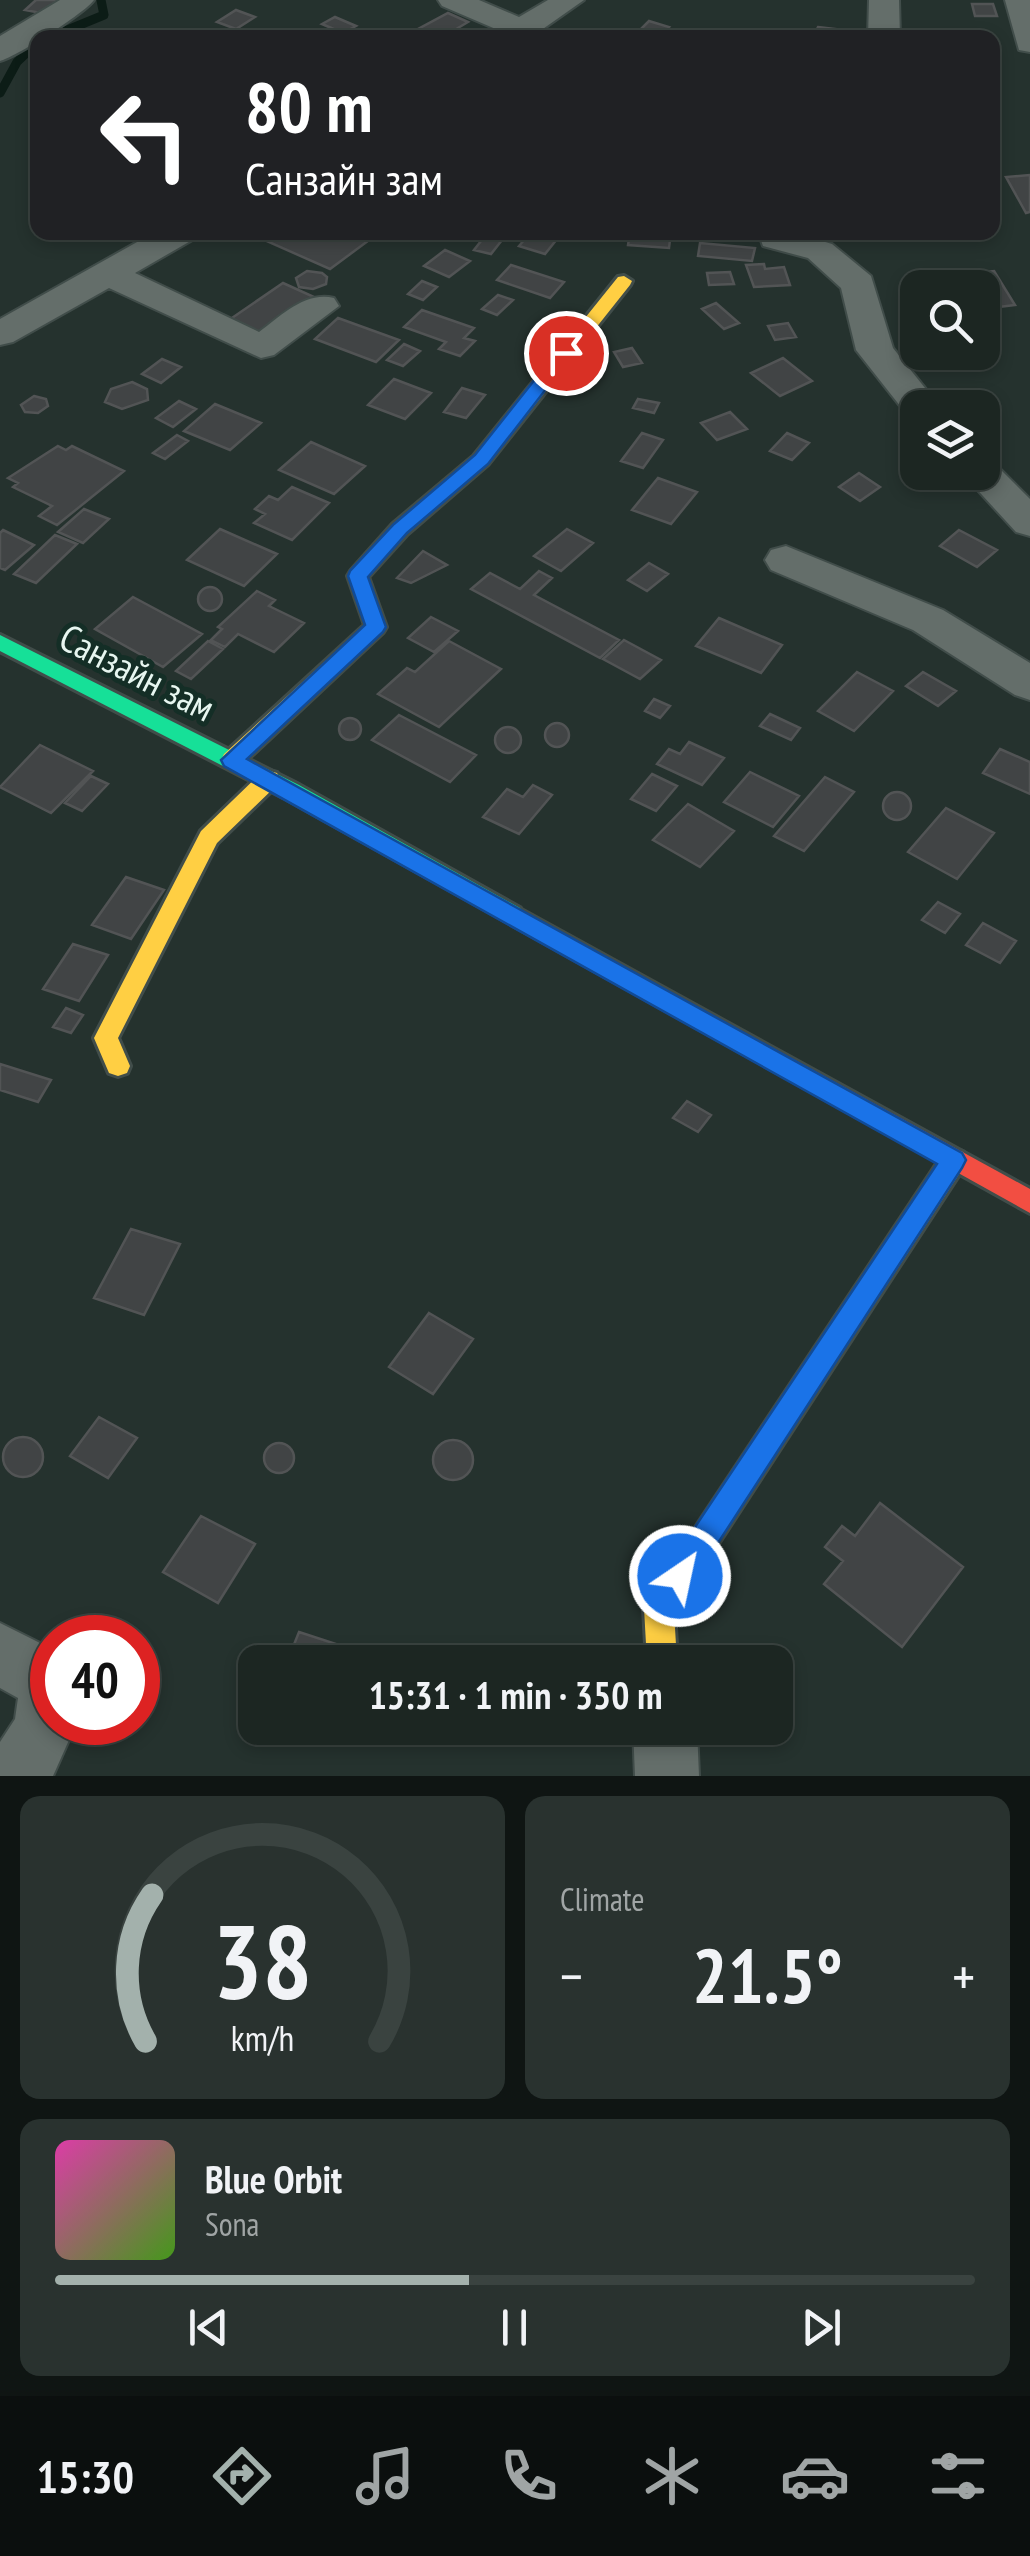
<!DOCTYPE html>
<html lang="en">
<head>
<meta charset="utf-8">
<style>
  body { margin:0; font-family:"PT Sans Narrow",sans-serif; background:#29322f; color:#f1f3f6; height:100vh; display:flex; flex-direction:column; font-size:38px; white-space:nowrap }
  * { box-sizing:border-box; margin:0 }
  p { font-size:32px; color:#a0a5a5 }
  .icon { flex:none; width:55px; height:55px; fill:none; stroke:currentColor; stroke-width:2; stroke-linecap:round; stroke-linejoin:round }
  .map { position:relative; height:1776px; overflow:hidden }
  .drawer { display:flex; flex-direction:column; gap:20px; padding:20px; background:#0f1513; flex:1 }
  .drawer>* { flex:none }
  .hud { position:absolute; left:30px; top:30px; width:970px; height:210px; border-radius:20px; box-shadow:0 5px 15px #0003,0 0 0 2px #3a4340; background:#202124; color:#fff; overflow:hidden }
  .tools { position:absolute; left:900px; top:270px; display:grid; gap:20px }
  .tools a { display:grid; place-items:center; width:100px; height:100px; border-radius:20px; background:#1c2622; box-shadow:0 5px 15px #0003,0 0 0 2px #3a4340; font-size:50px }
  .speed { position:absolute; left:30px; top:1615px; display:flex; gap:20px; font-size:50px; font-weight:700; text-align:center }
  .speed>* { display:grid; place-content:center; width:130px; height:130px; border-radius:50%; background:#1c2622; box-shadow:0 5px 15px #0003,0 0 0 2px #3a4340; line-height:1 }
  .speed .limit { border:15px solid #d22; background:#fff; color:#111 }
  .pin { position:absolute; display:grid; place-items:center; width:85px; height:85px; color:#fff; margin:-42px; border:5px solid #fff; border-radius:50%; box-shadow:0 2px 10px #0007 }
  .me { position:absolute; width:110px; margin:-55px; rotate:34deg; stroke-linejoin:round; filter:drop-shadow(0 0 8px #0008) }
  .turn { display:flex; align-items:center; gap:35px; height:210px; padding:0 50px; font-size:45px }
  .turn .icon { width:130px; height:130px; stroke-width:2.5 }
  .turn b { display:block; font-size:70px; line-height:85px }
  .big { font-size:75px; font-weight:700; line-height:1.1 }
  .drawer .tile { flex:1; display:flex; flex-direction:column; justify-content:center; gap:15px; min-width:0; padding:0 35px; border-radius:20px; background:#29322f }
  .drawer .dial { align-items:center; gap:0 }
  .dial svg { height:260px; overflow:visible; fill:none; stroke:#3a4340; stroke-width:7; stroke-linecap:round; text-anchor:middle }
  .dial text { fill:#f1f3f6; stroke:none }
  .song { display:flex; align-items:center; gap:30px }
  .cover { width:120px; height:120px; border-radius:15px; background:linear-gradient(135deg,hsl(320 70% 55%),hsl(100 70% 35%)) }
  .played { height:10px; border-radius:5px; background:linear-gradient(90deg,#a3b1ac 45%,#3a4340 45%) }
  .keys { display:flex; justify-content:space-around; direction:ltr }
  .heat { display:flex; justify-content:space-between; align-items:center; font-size:55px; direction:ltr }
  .drawer .tiles { flex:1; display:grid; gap:20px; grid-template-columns:1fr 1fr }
  .tile:last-child { grid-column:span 2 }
  .trip { position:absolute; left:238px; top:1645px; width:555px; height:100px; border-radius:20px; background:#1c2622; box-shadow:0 5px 15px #0003,0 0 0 2px #3a4340; font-weight:700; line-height:100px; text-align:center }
  .tabs { display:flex; height:160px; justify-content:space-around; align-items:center; background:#0b0f0e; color:#a0a5a5 }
  .tabs .icon { width:70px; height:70px }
  .tabs .on { color:#a3b1ac }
  .tabs b { font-size:45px; color:#f1f3f6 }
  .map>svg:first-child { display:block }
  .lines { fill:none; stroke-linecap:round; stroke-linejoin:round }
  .stream { stroke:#0c1c16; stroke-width:9 }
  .building { fill:#414445; stroke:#525455; stroke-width:2.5 }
  .street-casing { stroke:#414d4a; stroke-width:4 }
  .fast-casing { stroke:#414d4a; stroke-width:6 }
  .slow-casing { stroke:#414d4a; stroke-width:6 }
  .jam-casing { stroke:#414d4a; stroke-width:6 }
  .street { fill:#646e6a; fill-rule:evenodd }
  .fast { fill:#16e098; fill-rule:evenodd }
  .slow { fill:#ffcf43; fill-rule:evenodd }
  .jam { fill:#f24e42; fill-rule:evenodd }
  .route { fill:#1a73e8; stroke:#114b97; stroke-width:2.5 }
  .labels { text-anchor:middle; stroke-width:10; stroke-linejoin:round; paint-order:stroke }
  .street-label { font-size:38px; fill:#e7f6f0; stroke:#142e26 }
</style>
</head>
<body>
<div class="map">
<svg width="1030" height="1776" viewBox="0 0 1030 1776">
  <rect width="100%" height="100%" fill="#25322e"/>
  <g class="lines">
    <path class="stream" d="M48 38 104 15 101 0
      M0 93 17 62 38 42"/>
  </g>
  <path class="building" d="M36 0H54L57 1 41 13 25 10Z
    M972 4H993L997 16H975Z
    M236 10 255 17 236 29 217 22Z
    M448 13 468 22 441 38 420 28Z
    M335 17 356 26 343 33 322 24Z
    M649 21 669 27 658 38 638 32Z
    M818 27 844 30 841 38 814 36Z
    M1030 175V212L1026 213 1006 177Z
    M256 232H380L330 269 253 235Z
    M531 232H555L561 234 545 254 519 246Z
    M630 232H671L669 248 628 245Z
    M485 236 502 240 491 254 474 250Z
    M700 243 755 248 752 261 698 256Z
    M445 250 470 261 449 277 424 266Z
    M764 264 765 269 784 267 790 285 754 287 746 265Z
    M511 265 564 282 550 298 497 280Z
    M307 271 322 273 327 277 326 284 313 289 299 287 296 278Z
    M994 271 1015 305 982 309V288H948L942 277Z
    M730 272 734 284 709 285 707 273Z
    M422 281 437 287 423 300 408 294Z
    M283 283 314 297 261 335 229 320Z
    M498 295 513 300 497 315 482 309Z
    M716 303 739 323 724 329 702 309Z
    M422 310 474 328 464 338 475 341 460 356 439 349 446 342 404 327Z
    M338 318 399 340 376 362 315 339Z
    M788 323 796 337 775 340 768 326Z
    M404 344 420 351 403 366 387 360Z
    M632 348 642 363 623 367 614 352Z
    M783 358 812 381 780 396 751 373Z
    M162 359 181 367 161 383 142 374Z
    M394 379 431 393 405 419 368 405Z
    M132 382 147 389 148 400 122 409 105 402 111 389Z
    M462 388 485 395 466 418 444 412Z
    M34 396 46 399 48 406 38 413 25 412 21 405Z
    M638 399 659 403 654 413 633 408Z
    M179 401 196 409 173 427 156 418Z
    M215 404 261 423 230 450 184 431Z
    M730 412 747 429 717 440 701 423Z
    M642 433 663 440 643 468 621 461Z
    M787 433 809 443 792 460 770 451Z
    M177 435 188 441 165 459 153 453Z
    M311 442 365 466 334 494 279 470Z
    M58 446 66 450 72 446 124 471 57 525 39 516 52 506 13 487 18 483 8 478Z
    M859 473 880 487 860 501 839 487Z
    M658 478 697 492 671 524 632 510Z
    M292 487 329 503 292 540 254 523 265 514 255 509 269 496 278 500Z
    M84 509 109 519 83 543 58 532Z
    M220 529 277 554 244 586 187 560Z
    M567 529 593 543 561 571 534 556Z
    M3 530 34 545 5 570 0 568V533Z
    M959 530 997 550 977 567 940 546Z
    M55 535 77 544 36 583 14 574Z
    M423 551 447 565 411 583 397 578Z
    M649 563 668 574 647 591 628 580Z
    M539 571 552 578 534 595 619 640 600 658 471 589 490 573 520 589Z
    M198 599a12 12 0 1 1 24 0a12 12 0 1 1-24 0Z
    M257 591 275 600 269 606 304 623 274 652 238 634 225 647 211 640 222 629 218 627Z
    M133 597 202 634 163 667 95 629Z
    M431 617 458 631 434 652 408 638Z
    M719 618 782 645 761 673 696 646Z
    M624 640 661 660 640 679 603 659Z
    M208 641 223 649 191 679 176 671Z
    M449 641 501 669 439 727 378 694 407 668 415 672Z
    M857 672 893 691 854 731 818 711Z
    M923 672 956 691 938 706 906 686Z
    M654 699 670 706 660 718 645 711Z
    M770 714 800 728 791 740 760 726Z
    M399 715 476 755 450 782 372 740Z
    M339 729a11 11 0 1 1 22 0a11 11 0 1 1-22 0Z
    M545 735a12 12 0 1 1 24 0a12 12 0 1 1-24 0Z
    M495 740a13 13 0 1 1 26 0a13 13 0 1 1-26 0Z
    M689 742 724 758 702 785 657 764 669 749 680 754Z
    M40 745 93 771 51 813 0 787Z
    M1000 749 1030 762V794L983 773Z
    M750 772 799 796 773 827 724 802Z
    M652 774 677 786 656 811 631 799Z
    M91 776 108 784 82 811 65 803Z
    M825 777 854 792 804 851 774 836Z
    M533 785 552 795 519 834 483 817 507 789 523 797Z
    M883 806a14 14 0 1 1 28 0a14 14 0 1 1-28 0Z
    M688 804 734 831 700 867 653 840Z
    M946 808 994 833 957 879 908 852Z
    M126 877 164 890 131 939 92 925Z
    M938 902 960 914 945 933 922 920Z
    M983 923 1016 941 1000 963 966 945Z
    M73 944 108 955 79 1001 43 989Z
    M66 1008 83 1015 71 1033 53 1027Z
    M0 1064 51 1080 38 1102 0 1090Z
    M687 1101 711 1115 698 1132 673 1118Z
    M131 1229 180 1244 144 1315 94 1298Z
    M429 1313 473 1339 433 1394 389 1367Z
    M99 1417 137 1438 108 1478 70 1456Z
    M3 1457a20 20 0 1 1 40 0a20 20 0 1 1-40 0Z
    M433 1460a20 20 0 1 1 40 0a20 20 0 1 1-40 0Z
    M264 1458a15 15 0 1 1 30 0a15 15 0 1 1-30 0Z
    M880 1503 963 1567 902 1647 824 1584 843 1561 825 1547 842 1526 855 1536Z
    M201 1516 255 1544 218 1603 163 1572Z
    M299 1632 336 1644 329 1662H287Z"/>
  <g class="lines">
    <defs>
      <path id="street" d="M60 0H94C85 13 14 58 0 61V36Z
        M438 0H479L519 17 548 0H584L530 38H492L498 30 442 6Z
        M869 0H899L900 38H868Z
        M1005 0H1030V52L1019 50Z
        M155 232H199L194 239 135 273 259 332C281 316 305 291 334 298L339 306 274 355 261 358 109 288 13 342 0 345V319Z
        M758 232H792L832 244 871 276 893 348 941 408H918V419L908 416 856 350 841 288 808 258 763 246Z
        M982 460 994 463 1030 499V536L1016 532 961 472H982Z
        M786 546 943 610 1030 663V700L1015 695 913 630 771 570 765 560 771 550Z
        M0 1623 52 1649V1722H77L53 1776H0V1742L15 1719 18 1698 0 1688Z
        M633 1728H697L699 1776H635Z"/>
      <path id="fast" d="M0 635 299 785 520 908 523 914 520 920H504L283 797 0 651Z"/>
      <path id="slow" d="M624 276 632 281 630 285 488 464 407 534 368 577 386 627 383 632 240 766H224L221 760 224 754 365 625 348 576 351 571 393 524 474 456 618 277Z
        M269 771 277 773 280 779 277 785 217 843 118 1038 130 1066 127 1073 118 1076 109 1073 94 1038 201 831 261 773Z
        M954 1149 963 1152 966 1160 963 1168 674 1611 677 1662H647L644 1608 649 1598 945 1152Z"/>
      <path id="jam" d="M512 905 1030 1189V1213L504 920 501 914 504 908Z"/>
    </defs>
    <use href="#street" class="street-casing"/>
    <use href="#fast" class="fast-casing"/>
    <use href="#slow" class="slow-casing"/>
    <use href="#jam" class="jam-casing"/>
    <use href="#street" class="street"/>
    <use href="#fast" class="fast"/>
    <use href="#slow" class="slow"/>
    <use href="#jam" class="jam"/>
  </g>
  <path class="route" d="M566 348 574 353 488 464 407 533 368 577 386 627 383 632 247 759 962 1153 966 1160 962 1168 690 1586 680 1590 669 1586 665 1576 669 1566 937 1164 224 766 221 760 365 625 348 576 350 571 394 524 475 455 559 349Z"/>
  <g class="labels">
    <g class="street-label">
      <text transform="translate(137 673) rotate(27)" y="13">Санзайн зам</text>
    </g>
  </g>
</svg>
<div class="tools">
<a><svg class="icon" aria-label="search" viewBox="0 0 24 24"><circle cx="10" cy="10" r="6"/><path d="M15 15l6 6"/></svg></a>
<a><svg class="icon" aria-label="layers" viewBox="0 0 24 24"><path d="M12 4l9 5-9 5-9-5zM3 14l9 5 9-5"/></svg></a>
</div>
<div class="speed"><div class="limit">40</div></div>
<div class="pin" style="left:566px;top:353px;background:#d93025"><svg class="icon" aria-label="arrive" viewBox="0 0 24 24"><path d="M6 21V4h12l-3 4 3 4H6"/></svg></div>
<svg class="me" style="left:680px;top:1576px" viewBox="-20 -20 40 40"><circle r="17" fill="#1a73e8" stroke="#fff" stroke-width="3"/><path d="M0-11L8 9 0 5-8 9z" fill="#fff"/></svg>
<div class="trip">15:31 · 1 min · 350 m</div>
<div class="hud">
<div class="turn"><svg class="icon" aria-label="left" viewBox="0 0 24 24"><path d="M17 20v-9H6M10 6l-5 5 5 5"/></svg><div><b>80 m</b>Санзайн зам</div></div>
</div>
</div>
<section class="drawer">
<div class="tiles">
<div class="tile dial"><svg viewBox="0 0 100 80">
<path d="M14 69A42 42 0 1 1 86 69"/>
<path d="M14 69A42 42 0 0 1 16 24" stroke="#a3b1ac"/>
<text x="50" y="56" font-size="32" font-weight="700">38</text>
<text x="50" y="72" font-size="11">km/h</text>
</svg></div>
<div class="tile"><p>Climate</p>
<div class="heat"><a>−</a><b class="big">21.5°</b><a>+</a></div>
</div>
<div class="tile">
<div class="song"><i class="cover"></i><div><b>Blue Orbit</b><p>Sona</p></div></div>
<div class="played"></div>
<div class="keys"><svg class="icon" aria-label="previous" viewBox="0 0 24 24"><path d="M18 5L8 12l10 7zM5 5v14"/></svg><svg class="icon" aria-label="pause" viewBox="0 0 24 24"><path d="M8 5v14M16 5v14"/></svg><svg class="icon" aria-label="next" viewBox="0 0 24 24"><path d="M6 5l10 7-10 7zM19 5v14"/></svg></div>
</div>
</div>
</section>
<nav class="tabs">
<b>15:30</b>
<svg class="icon on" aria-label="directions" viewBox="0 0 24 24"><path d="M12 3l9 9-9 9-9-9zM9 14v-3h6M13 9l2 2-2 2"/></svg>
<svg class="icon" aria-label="music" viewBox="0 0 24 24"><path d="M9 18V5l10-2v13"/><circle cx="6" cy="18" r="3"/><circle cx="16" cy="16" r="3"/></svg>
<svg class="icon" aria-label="phone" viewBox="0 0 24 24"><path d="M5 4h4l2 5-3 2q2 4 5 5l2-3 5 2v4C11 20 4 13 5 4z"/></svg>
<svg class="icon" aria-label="climate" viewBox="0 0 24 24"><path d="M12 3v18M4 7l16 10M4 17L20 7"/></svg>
<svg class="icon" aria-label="car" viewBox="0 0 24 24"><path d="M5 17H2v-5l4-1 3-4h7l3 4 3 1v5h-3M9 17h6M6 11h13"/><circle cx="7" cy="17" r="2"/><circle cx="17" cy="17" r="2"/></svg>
<svg class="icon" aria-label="filters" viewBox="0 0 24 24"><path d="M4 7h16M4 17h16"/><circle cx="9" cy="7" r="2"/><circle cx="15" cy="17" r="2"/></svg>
</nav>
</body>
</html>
